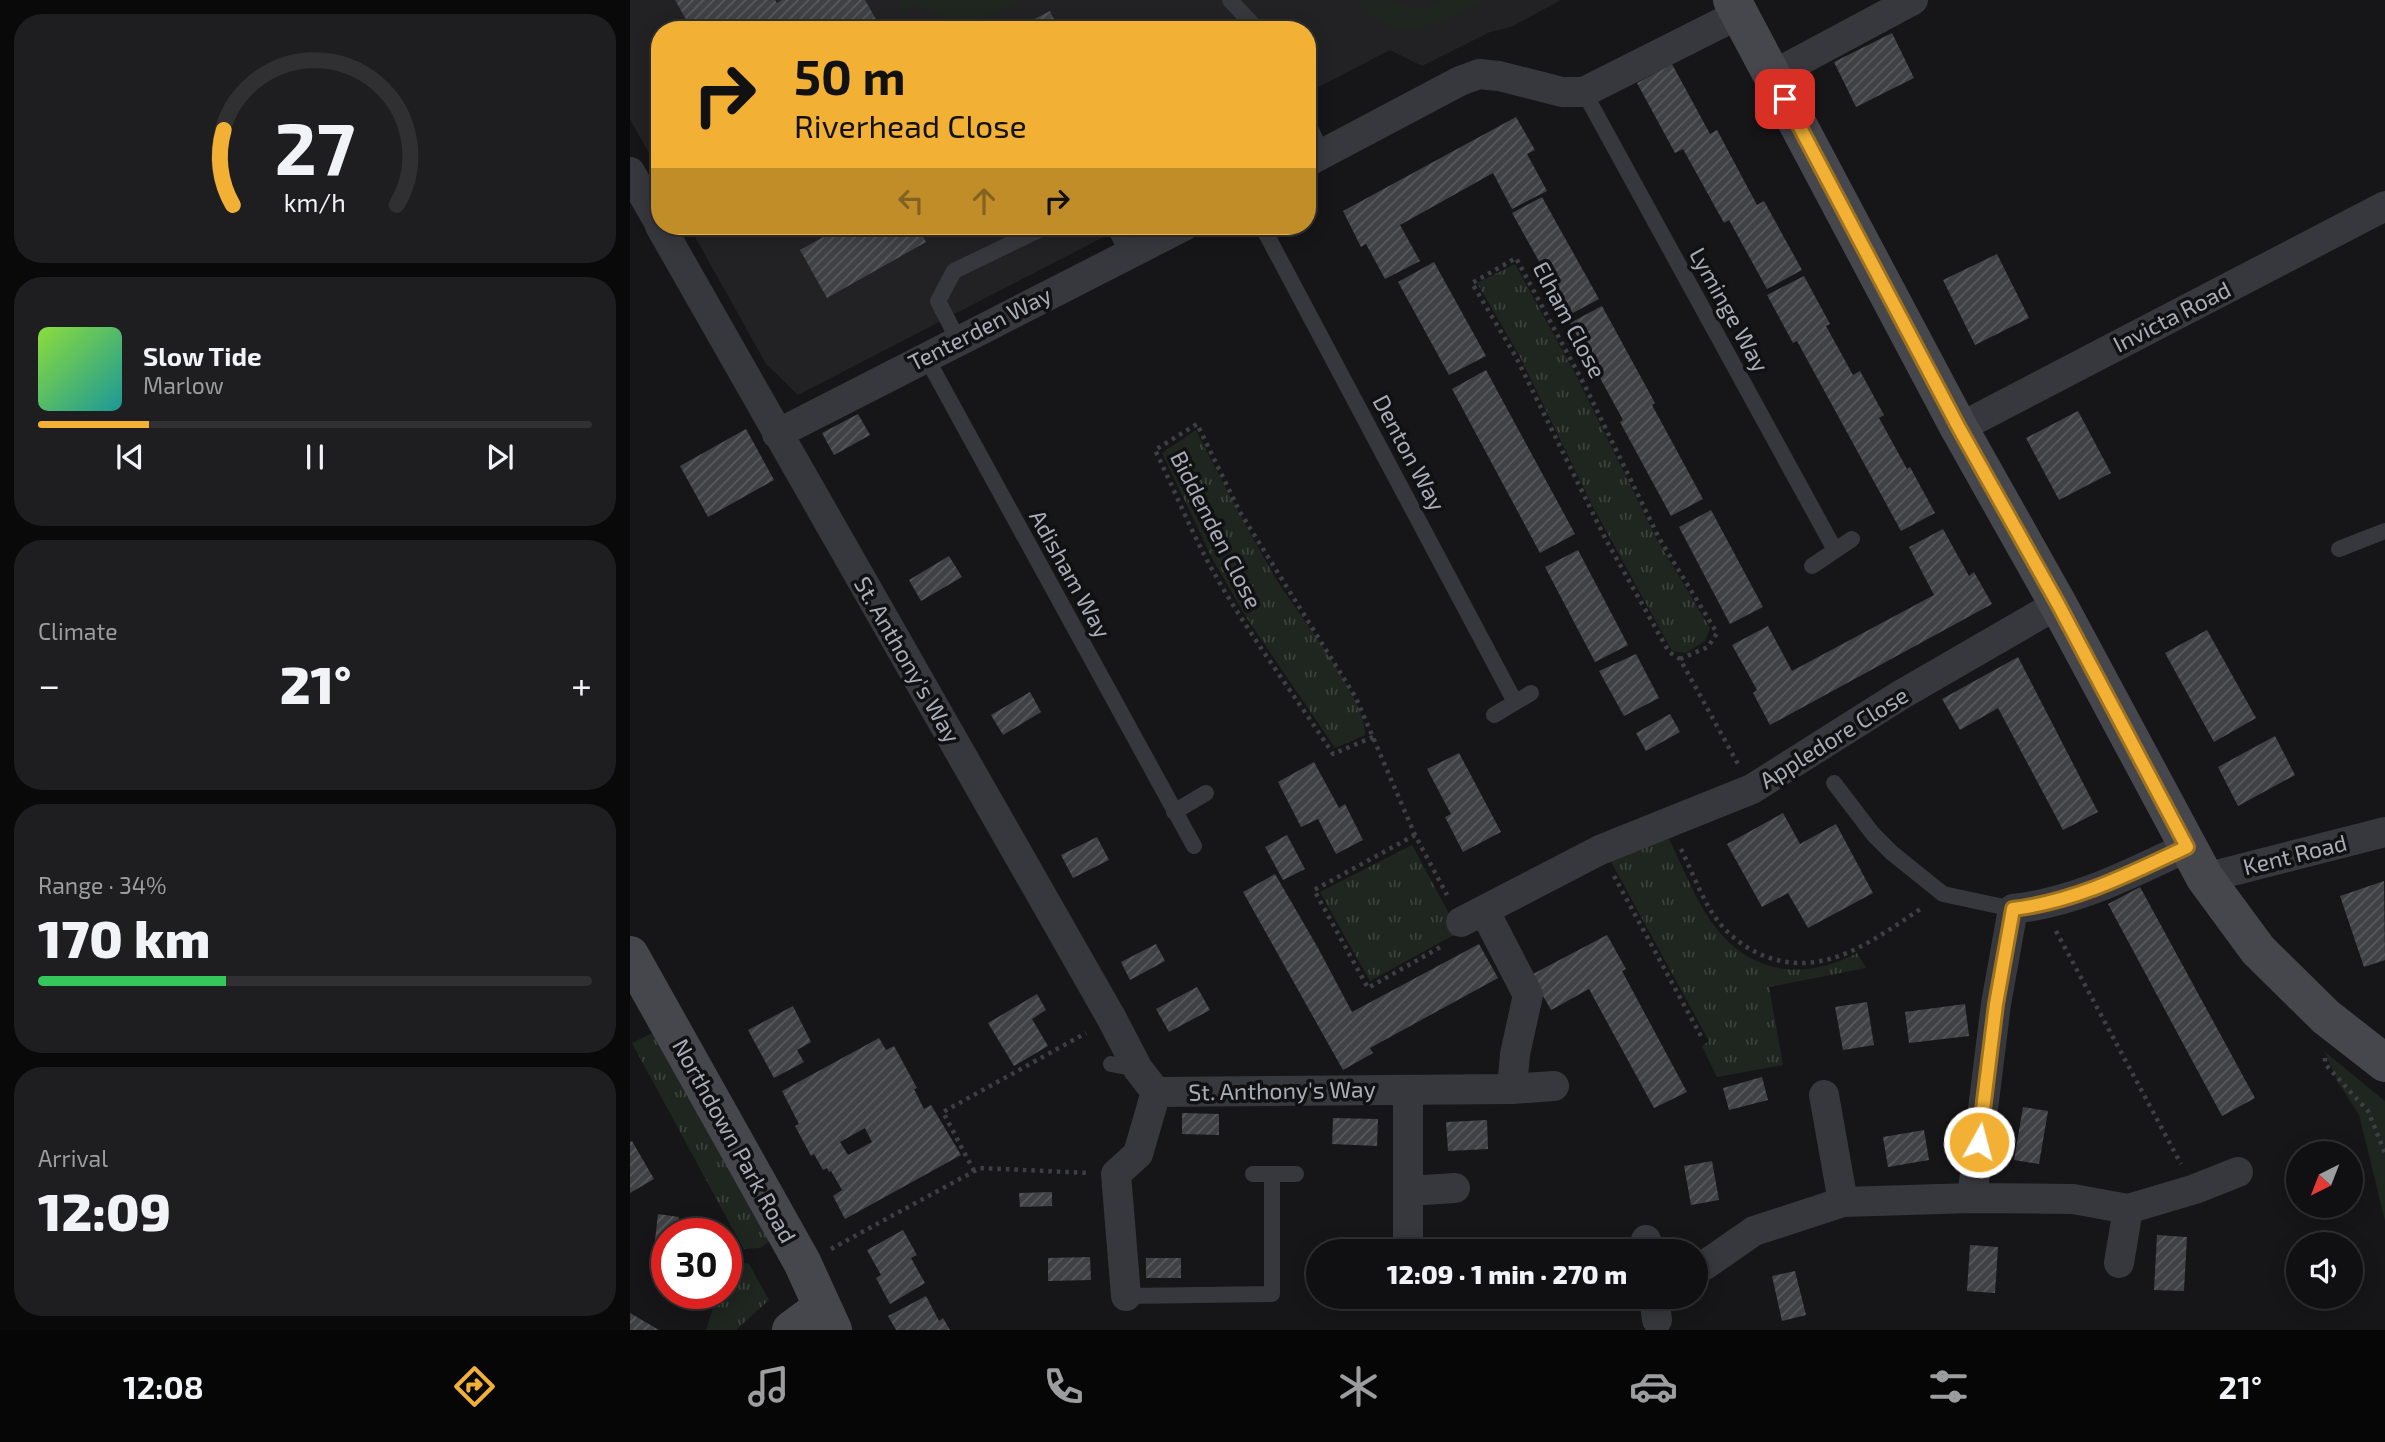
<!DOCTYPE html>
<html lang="en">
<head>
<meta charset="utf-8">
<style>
  body { margin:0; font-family:"Exo 2",sans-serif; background:#1e1e20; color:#f1f3f6; height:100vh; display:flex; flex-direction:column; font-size:26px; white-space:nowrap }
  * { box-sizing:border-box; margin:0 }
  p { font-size:23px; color:#9c9d9f }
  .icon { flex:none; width:38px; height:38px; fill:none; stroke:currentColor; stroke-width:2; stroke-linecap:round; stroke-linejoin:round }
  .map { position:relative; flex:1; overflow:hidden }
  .panel { display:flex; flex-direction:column; gap:14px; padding:14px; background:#09090a; width:630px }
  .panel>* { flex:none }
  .top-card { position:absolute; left:21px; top:21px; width:665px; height:214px; border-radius:28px; box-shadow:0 4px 18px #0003,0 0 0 2px #303032; background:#f2b134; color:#111; overflow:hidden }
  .needle { width:46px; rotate:222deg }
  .controls { position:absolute; left:1656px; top:1141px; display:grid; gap:14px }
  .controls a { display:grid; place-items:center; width:77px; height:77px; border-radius:50%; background:#101012; box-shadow:0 4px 18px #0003,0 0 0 2px #303032; font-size:35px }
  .speed { position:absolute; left:21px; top:1218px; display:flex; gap:14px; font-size:35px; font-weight:700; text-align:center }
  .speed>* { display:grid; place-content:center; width:91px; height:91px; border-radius:50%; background:#101012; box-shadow:0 4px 18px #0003,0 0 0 2px #303032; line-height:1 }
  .speed .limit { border:10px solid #d22; background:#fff; color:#111 }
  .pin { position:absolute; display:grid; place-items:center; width:60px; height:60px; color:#fff; margin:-30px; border-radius:14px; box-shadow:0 4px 10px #0006 }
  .me { position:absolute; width:77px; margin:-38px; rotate:7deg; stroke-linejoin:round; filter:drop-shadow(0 0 5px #0008) }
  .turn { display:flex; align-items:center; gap:24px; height:147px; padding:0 28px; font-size:32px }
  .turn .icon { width:91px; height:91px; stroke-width:2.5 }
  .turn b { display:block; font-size:49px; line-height:60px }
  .lanes { display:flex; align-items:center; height:66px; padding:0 28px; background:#0003; justify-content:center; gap:35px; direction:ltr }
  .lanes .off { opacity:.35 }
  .big { font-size:52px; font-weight:800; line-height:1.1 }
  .panel .tile { flex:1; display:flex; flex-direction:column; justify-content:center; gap:10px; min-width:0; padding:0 24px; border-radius:28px; background:#1e1e20 }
  .panel .dial { align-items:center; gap:0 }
  .dial svg { height:182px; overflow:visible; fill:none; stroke:#303032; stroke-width:7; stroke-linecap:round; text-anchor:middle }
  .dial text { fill:#f1f3f6; stroke:none }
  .song { display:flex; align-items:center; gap:21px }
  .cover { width:84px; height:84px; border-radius:10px; background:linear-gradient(135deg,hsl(90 70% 55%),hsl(180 70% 35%)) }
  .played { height:7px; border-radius:4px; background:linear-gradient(90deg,#f2b134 20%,#303032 20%) }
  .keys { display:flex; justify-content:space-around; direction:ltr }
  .heat { display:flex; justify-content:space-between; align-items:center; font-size:38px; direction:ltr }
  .charge { height:10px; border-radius:5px; background:linear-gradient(90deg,#34c759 34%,#303032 0) }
  .trip { position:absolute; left:676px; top:1239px; width:402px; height:70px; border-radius:35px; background:#101012; box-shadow:0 4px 18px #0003,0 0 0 2px #303032; font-weight:800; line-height:70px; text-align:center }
  .tabs { display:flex; height:112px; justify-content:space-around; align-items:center; background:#060607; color:#9c9d9f }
  .tabs .icon { width:49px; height:49px }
  .tabs .on { color:#f2b134 }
  .tabs b { font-size:32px; color:#f1f3f6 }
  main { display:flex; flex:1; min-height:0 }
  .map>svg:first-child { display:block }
  .built { fill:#222225 }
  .grass { fill:url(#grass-tufts) }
  .green { fill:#1e261f }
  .building { fill:url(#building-hatch); fill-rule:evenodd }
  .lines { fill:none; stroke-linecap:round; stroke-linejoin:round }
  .path { stroke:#3d3f44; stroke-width:4.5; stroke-dasharray:3.5 5; stroke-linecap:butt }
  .lane { stroke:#37383d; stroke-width:16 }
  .street { stroke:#37383d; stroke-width:30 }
  .secondary { stroke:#45474d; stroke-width:38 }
  .route-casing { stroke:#9d7322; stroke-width:18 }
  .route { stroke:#f2b134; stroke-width:12 }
  .labels { text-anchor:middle; stroke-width:7; stroke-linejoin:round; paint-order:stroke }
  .street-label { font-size:23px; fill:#a8adb8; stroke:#111113 }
</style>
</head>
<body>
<main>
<section class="panel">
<div class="tile dial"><svg viewBox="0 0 100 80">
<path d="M14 69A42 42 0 1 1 86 69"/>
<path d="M14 69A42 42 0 0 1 10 36" stroke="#f2b134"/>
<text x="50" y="56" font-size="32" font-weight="700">27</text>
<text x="50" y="72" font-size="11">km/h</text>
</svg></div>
<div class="tile">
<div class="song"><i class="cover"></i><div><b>Slow Tide</b><p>Marlow</p></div></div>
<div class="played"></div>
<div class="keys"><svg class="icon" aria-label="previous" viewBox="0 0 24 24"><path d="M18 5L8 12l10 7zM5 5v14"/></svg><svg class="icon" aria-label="pause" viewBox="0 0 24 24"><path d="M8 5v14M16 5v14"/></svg><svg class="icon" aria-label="next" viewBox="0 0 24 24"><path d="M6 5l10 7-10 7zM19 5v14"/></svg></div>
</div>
<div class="tile"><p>Climate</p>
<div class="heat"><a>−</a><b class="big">21°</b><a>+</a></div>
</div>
<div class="tile"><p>Range · 34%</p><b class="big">170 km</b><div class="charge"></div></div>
<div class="tile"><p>Arrival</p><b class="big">12:09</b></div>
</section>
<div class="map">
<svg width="1755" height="1330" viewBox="0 0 1755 1330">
  <defs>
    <pattern id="grass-tufts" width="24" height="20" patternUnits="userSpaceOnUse" patternTransform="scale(1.75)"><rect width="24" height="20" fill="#1e261f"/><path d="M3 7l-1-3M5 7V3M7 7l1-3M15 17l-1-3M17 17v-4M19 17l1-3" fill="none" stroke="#3c433d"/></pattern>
    <pattern id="building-hatch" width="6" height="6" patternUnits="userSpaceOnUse" patternTransform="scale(1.75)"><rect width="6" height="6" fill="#404145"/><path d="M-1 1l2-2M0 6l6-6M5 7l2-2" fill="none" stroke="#595a5e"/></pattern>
  </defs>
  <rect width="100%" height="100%" fill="#161618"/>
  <path class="built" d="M0 0H931L881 27 860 32 792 66 760 50 677 93V30H30V173L0 119Z
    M59 226H495L168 395 136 364Z"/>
  <path class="grass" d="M885 264 947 377 1026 538 1080 628 1075 641 1056 653 1042 651 962 505 889 355 847 283Z
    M566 430C591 480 617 529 645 577 665 611 738 700 735 735L705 748 618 620 583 560 532 453Z
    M1037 835C1053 866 1068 909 1091 934 1128 977 1181 978 1227 953L1236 968 1139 987 1153 1065 1087 1077 1072 1046 1079 1041 979 858Z
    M782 845 829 932 740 981 690 892Z
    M30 1029 141 1240 130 1248 114 1249 108 1239 2 1043Z
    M110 1262 119 1264 139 1300 106 1330H76L88 1293H96V1281Z"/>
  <path class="green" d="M267 0H393C359 22 323 25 286 6L274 12Z
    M727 0H756L782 8H794L814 0H856C813 23 765 51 727 0Z
    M1694 1051 1755 1101V1221L1729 1115 1708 1082Z"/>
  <path class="building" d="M45 0H145L147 3 152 0H235L252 30H62Z
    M420 11 429 30H383Z
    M1262 33 1284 78 1226 107 1204 62Z
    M1042 64 1080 134 1087 130 1127 205 1134 201 1172 270 1137 289 1099 220 1094 223 1053 149 1045 153 1007 83Z
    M30 69V90L21 74Z
    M886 117 905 150 897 154 917 191 882 209 863 173 770 225 790 261 755 279 736 244 731 247 713 211Z
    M912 197 969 299 939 315 882 213Z
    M213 226H287L296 242 197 298 170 250Z
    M1367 254 1399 318 1345 345 1313 280Z
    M804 262 856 356 819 375 768 282Z
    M1174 276 1200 324 1196 326 1223 375 1230 371 1254 415 1249 418 1277 469 1280 467 1305 513 1271 531 1167 341 1163 343 1137 295Z
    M972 306 1025 403 1022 405 1073 499 1041 516 990 422 993 420 940 323Z
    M856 370 945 534 910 553 822 389Z
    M1448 411 1481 473 1429 500 1396 438Z
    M228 414 240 435 204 455 192 433Z
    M116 429 144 480 78 517 50 466Z
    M1081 510 1133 607 1100 624 1049 527Z
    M1313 529 1339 576 1344 572 1362 604 1140 725 1123 693 1127 690 1102 645 1138 626 1162 671 1304 595 1279 547Z
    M948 550 998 645 965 662 915 567Z
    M319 556 332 577 291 601 279 580Z
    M1577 630 1626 718 1584 742 1535 653Z
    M1006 654 1029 698 994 716 969 671Z
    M1388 657 1468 812 1433 830 1368 708 1330 730 1312 699Z
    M400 692 411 712 373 735 361 715Z
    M1040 714 1050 732 1016 751 1006 733Z
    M1645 736 1665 775 1608 806 1588 767Z
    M829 753 871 832 833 852 815 817 821 814 797 769Z
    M684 762 709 808 715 804 733 840 706 854 688 819 671 827 648 782Z
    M1153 813 1170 844 1206 824 1243 893 1178 928 1158 893 1132 907 1097 844Z
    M657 835 675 869 653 880 635 847Z
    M467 837 479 860 443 878 431 855Z
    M645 874 688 948 722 1012 849 944 868 978 740 1048 743 1053 713 1070 613 892Z
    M1754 881 1755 960 1734 967 1710 896Z
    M1510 887 1625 1098 1592 1116 1478 904Z
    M977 935 996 969 992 971 1057 1092 1024 1108 959 989 921 1010 901 975Z
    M526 944 535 961 500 980 491 962Z
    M567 987 580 1010 539 1032 526 1009Z
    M407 994 416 1010 402 1019 418 1046 384 1066 358 1023Z
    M1237 1002 1244 1045 1213 1050 1205 1007Z
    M1335 1004 1339 1036 1279 1043 1275 1012Z
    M163 1006 181 1042 167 1050 174 1062 144 1078 118 1030Z
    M249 1038 256 1050 264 1046 287 1088 284 1089 294 1109 301 1105 331 1155 215 1219 203 1196 212 1190 201 1171 199 1172 197 1168 193 1170 184 1154 181 1156 165 1126 169 1124 152 1091ZM235 1128 242 1142 218 1155 210 1142Z
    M1132 1077 1138 1100 1099 1110 1093 1088Z
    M1393 1107 1418 1111 1409 1164 1384 1160Z
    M552 1113 589 1114V1135L552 1134Z
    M703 1118 748 1119 747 1146 702 1144Z
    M857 1120 858 1149 818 1151 816 1122Z
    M1294 1130 1299 1160 1258 1167 1253 1137Z
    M2 1141 24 1179 0 1193V1142Z
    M1082 1161 1089 1200 1061 1205 1054 1166Z
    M422 1192V1206L390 1207 389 1193Z
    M28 1214 49 1217 47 1234H37V1277L21 1275Z
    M273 1230 287 1255 281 1258 295 1283 260 1304 246 1278 251 1275 237 1250Z
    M1527 1235 1557 1237 1554 1291 1524 1290Z
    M1340 1245 1368 1247 1365 1293 1337 1291Z
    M460 1257 461 1280 418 1281V1258Z
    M516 1258H551V1278H516Z
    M1165 1271 1176 1315 1152 1321 1142 1276Z
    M296 1296 309 1321 313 1318 320 1330H266L258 1316Z
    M0 1313 29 1330H0Z"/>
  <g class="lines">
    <path class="path" d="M1050 659 1078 647 1087 633 1029 538 955 386 886 258 842 283 886 357 975 538 1039 652 1050 659 1108 764
      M743 737 703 754C665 696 623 640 588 580 564 539 546 493 525 450L567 424 610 512 726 698 785 835 817 895
      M785 835 684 890 738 988 814 945
      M1051 849C1063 873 1072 900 1088 921 1101 938 1119 951 1140 958 1198 977 1246 938 1292 908
      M984 876 1072 1038
      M1426 931 1551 1164
      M1695 1058V1064L1738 1111 1755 1153
      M344 1171 313 1112 456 1033
      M201 1249 350 1168 459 1173"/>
    <path class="lane" d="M600 0 628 30
      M954 92 1205 550
      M677 121 692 154
      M484 226 498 254
      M632 226 885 702
      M328 340 308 301 324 271 417 226
      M296 357 564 846
      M1709 549 1755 531
      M1182 566 1222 539
      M864 715 901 693
      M1204 783 1243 834 1262 853 1313 894 1383 909
      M544 812 576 793
      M481 1064 508 1069
      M623 1174H666
      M496 1296 642 1294V1174"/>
    <path class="street" d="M1143 75 1283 0
      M677 162 830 81 849 74 869 76 932 92H954L1109 14
      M0 172 30 224
      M30 226 482 1019 508 1069 526 1092 882 1089 924 1086
      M1329 428 1755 206
      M147 434 554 226
      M1575 878 1755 832
      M854 910 898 995 885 1054 882 1089
      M831 922 970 850 1122 789 1269 696 1428 604
      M778 1090V1236
      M1194 1095 1213 1202
      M778 1191 825 1188
      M1342 1198 1366 1004 1383 909C1446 902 1500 874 1557 847
      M1016 1240 1017 1251
      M1489 1263 1498 1209
      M1066 1268 1075 1265 1124 1231 1213 1202 1342 1198 1443 1199 1498 1209 1565 1189 1608 1172
      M496 1296 486 1174 508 1154 526 1092
      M1024 1297 1027 1320"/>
    <path class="secondary" d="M1102 0 1329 428 1428 604 1575 878 1628 950 1696 1017 1755 1063
      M0 955 172 1262 203 1330
      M161 1330 192 1307"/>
  </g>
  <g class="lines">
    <defs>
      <path id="route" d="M1155 99 1329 428 1428 604 1557 847C1499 874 1447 901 1383 909L1366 1004 1349 1142"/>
    </defs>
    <use href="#route" class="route-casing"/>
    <use href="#route" class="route"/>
  </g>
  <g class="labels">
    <g class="street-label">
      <text transform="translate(1099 310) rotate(61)" y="8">Lyminge Way</text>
      <text transform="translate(1542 317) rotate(-27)" y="8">Invicta Road</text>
      <text transform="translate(939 320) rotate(62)" y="8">Elham Close</text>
      <text transform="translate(350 329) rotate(-27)" y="8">Tenterden Way</text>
      <text transform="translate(779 453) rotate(62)" y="8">Denton Way</text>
      <text transform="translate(586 530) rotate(63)" y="8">Biddenden Close</text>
      <text transform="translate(440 574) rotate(61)" y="8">Adisham Way</text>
      <text transform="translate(277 660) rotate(60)" y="8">St. Anthony's Way</text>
      <text transform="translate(1204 738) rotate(-32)" y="8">Appledore Close</text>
      <text transform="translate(1665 855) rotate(-14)" y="8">Kent Road</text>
      <text transform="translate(652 1091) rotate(-1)" y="8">St. Anthony's Way</text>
      <text transform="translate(104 1141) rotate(61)" y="8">Northdown Park Road</text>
    </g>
  </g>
</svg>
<div class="controls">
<a><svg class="needle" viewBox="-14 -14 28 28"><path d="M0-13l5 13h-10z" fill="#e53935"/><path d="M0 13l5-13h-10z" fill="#9c9d9f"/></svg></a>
<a><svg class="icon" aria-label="sound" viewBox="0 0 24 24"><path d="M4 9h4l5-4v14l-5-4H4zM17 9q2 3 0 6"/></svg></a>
</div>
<div class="speed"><div class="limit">30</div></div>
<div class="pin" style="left:1155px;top:99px;background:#d93025"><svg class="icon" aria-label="arrive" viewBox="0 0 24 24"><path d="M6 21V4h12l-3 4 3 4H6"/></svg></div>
<svg class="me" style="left:1349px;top:1142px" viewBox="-20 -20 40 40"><circle r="17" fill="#f2b134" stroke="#fff" stroke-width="3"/><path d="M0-11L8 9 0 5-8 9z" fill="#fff"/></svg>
<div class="trip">12:09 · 1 min · 270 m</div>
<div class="top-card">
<div class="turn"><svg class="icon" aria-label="right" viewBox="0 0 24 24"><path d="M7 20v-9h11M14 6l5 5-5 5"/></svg><div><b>50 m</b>Riverhead Close</div></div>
<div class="lanes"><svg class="icon off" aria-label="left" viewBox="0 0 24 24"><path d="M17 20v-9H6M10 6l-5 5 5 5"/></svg><svg class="icon off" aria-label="ahead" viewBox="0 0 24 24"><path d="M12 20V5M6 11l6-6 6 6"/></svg><svg class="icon" aria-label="right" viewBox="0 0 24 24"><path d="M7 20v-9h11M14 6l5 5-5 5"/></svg></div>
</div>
</div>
</main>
<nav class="tabs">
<b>12:08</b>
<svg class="icon on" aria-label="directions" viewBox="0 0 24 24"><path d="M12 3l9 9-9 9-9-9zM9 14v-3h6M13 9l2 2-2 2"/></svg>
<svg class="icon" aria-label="music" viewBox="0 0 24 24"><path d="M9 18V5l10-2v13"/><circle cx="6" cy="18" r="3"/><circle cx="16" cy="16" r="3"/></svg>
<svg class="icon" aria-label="phone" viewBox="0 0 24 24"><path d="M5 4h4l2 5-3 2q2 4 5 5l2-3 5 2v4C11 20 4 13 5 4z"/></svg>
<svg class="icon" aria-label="climate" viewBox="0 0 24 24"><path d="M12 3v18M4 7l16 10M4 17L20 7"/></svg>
<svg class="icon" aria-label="car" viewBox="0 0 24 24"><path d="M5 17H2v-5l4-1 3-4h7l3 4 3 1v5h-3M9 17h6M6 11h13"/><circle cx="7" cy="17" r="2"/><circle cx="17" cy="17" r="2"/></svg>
<svg class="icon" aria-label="filters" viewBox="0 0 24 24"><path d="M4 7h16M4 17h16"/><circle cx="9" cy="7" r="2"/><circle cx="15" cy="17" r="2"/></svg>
<b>21°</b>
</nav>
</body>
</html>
